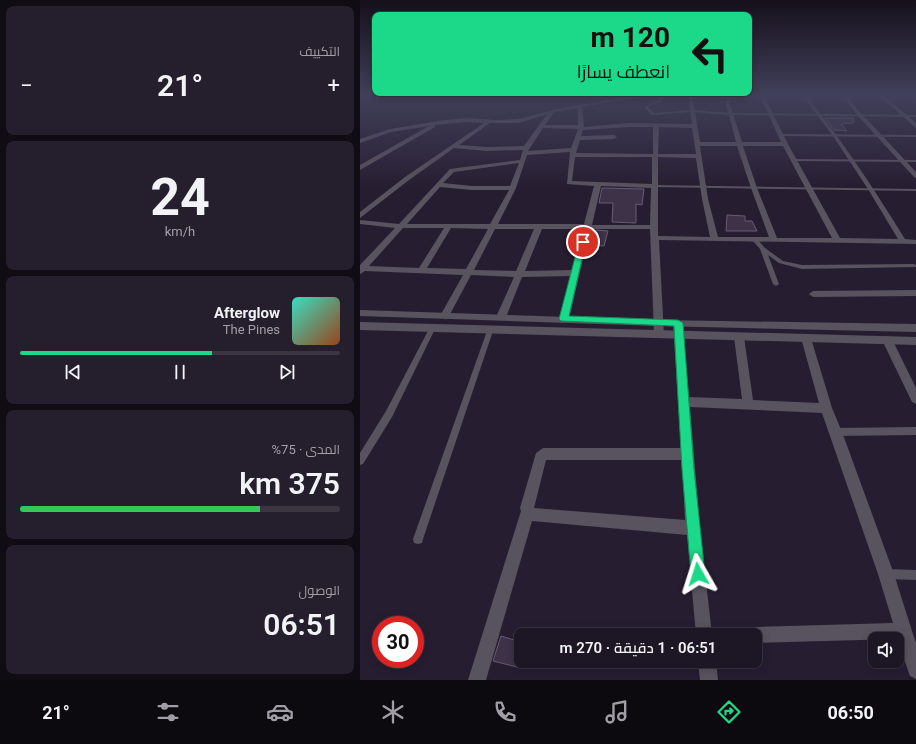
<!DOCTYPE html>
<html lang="ar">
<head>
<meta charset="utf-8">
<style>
  body { margin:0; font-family:Roboto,Cairo,sans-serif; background:#251f2d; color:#f1f3f6; direction:rtl; height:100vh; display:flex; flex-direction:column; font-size:15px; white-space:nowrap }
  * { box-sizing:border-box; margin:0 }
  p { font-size:13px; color:#a09fa7 }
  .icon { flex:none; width:22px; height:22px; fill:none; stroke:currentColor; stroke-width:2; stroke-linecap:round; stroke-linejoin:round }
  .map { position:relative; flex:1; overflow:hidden; direction:ltr }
  .details { display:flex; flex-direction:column; gap:6px; padding:6px; background:#100c14; width:360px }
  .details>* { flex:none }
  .top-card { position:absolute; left:12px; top:12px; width:380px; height:84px; border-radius:8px; box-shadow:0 2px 10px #0003,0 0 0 1px #3b3542; direction:rtl; background:#1bd988; color:#111; overflow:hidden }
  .fabs { position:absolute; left:508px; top:632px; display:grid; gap:8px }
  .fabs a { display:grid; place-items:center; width:36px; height:36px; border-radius:8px; background:#1d1625; box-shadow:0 2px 10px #0003,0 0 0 1px #3b3542; font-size:20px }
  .speed { position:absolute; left:12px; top:616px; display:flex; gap:8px; font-size:20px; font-weight:700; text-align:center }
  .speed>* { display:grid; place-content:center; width:52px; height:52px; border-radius:50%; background:#1d1625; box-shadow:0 2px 10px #0003,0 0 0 1px #3b3542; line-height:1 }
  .speed .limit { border:6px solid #d22; background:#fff; color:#111 }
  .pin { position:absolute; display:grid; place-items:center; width:34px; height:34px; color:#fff; margin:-17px; border:2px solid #fff; border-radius:50%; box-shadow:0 1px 4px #0007 }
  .me { position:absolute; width:44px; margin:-22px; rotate:354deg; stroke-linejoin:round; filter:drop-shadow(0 0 3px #0008) }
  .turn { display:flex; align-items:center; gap:14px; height:84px; padding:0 16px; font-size:18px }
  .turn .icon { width:52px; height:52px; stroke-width:2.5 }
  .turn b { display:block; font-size:28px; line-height:34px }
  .big { font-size:30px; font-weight:600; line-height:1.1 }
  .details .widget { flex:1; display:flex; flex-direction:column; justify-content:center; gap:6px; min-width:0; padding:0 14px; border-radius:8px; background:#251f2d }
  .details .dial { align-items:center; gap:0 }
  .dial b { font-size:52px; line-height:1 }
  .song { display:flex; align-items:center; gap:12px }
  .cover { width:48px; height:48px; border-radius:6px; background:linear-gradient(135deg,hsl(170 70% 55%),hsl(20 70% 35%)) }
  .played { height:4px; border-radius:2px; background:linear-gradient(90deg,#1bd988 60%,#3b3542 60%) }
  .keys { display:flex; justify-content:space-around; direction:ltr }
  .heat { display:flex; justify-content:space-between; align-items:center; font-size:22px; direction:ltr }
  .charge { height:6px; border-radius:3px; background:linear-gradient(90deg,#34c759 75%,#3b3542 0) }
  .trip { position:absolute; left:154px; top:628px; width:248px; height:40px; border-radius:8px; background:#1d1625; box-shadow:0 2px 10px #0003,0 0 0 1px #3b3542; font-weight:600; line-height:40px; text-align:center; direction:rtl }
  .tabs { display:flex; height:64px; justify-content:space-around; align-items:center; background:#0c090f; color:#a09fa7 }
  .tabs .icon { width:28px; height:28px }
  .tabs .active { color:#1bd988 }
  .tabs b { font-size:18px; color:#f1f3f6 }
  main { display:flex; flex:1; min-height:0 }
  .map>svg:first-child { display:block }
  .building { fill:#3d3248; stroke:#675b73 }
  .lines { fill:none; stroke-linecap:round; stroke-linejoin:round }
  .service { fill:#58535e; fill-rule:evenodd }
  .minor { fill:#58535e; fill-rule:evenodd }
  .tertiary { fill:#58535e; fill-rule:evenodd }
  .route { fill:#1bd988; stroke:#128d58 }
</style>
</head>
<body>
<main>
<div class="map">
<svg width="556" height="680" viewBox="0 0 556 680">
  <rect width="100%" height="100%" fill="#271d31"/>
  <path class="building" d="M465 118H493V123L481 124 487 131 474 130Z
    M242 188 284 189 282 205 276 204V223L252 222 253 203H239Z
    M367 215 385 216V221H392L397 231H366Z
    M236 230 248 231 244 246 229 245Z
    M141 636 161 642V668L133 661Z"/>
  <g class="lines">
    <path class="service" d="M301 94H304L302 101 288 107 294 113 332 110 370 113 556 115V117L370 115 332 112 292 115 284 107 299 99Z
      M420 134 556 135V137L421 136 419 135Z
      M432 159 556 160V162L433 161H432Z
      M293 185 556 189V191L295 187 293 186Z
      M395 238 397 239 405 248 423 261 442 265 554 264 556 265V267L442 269 419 263 408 255 419 284 416 286 413 284 400 249 392 240Z
      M72 326 75 329 32 417 3 464 0 465V453L26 411 69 329Z
      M130 328 133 331 63 539 62 543 58 544 54 543 53 539 127 331Z
      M556 427V435L476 436 473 435 472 432 473 429 476 428Z
      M526 569 556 570V580L526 579 522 578 521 574 522 570Z"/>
    <path class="minor" d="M285 94H294L222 107 224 127 268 123 332 124 328 94H332L340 142H376L366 104 368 94H372L370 104 382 142H421L399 94H403L428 144 480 238 538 239 508 189 473 136 441 94H445C482 140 514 189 545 239L556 240V244L299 240 304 335 302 338H296L294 335 290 229H230L209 319 204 322 199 319 211 276 162 277 146 317 141 320 136 317 154 277 111 275 88 318 85 319 80 316 103 275 5 271 0 274V265L35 228 0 224V220L39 224 90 169 160 160 163 150 127 151 94 148 49 180 0 218V212L45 177 124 123 106 122 75 125V127L0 170V165L69 126 31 132 0 143V139L30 129 78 121 106 118 135 120 159 119 196 109ZM218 108V125H185L194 112ZM187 114 164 146 127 147 99 145 130 123H159ZM268 127H293V154L216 153 220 140 254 139 257 137 254 135 221 136 223 130ZM299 127 332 128 336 154H298ZM183 128 218 129 211 148 168 151ZM340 146H377L391 188 409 237H358L348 199ZM383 146H423L472 238H417L397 188ZM210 152 207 184 234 186 224 224H138L156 188 167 155ZM215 157H292V184L212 181ZM298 157 336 158 342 199 350 237 298 236ZM159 163 150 186H112L83 183 94 172ZM241 186 291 188 290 225H232ZM80 187 112 190H149L130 224H47ZM43 228H84L59 268 9 266ZM91 228 128 229 106 269 67 268ZM135 229H174L156 271 114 270ZM182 229H223L212 270 165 271Z
      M481 94H485L502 114 556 172V178L554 177 498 116Z
      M517 94H522L556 123V128Z
      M556 290V296L453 297 449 294 453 291Z
      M318 320 323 323 329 397 382 399 374 337 375 334H383L384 337 393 400 459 403 441 338 442 335H450L472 408 482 432 534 574 552 631 556 643V679L550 676 537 639 395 643V635H387L389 629 395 627 533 623 518 574 462 413 330 407 340 528 352 635H336L327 535 172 521 126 680H108L161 511 160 508 176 453 183 448H321L313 323ZM186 460H322L325 520 174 508Z
      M527 336 531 337 556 388V404L552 402 522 340 523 337Z
      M338 661H356L358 680H340Z"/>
    <path class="tertiary" d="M0 310 299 320 556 324V332L299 326 0 316Z
      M0 322 556 337V345L0 330Z"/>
  </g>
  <linearGradient id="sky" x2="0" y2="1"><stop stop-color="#15101b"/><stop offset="0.5" stop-color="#41405a"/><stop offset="1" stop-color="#41405a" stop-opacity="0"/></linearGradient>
  <rect width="556" height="189" fill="url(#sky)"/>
  <path class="route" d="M223 240 226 242 209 316 318 320 323 323 334 469 345 574 343 579 338 581 333 579 331 574 322 469 314 326 201 321 199 319 219 242Z"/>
</svg>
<div class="fabs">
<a><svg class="icon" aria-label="sound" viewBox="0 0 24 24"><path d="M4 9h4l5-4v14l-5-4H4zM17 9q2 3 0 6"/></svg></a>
</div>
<div class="speed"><div class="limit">30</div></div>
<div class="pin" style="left:223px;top:242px;background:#d93025"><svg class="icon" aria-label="arrive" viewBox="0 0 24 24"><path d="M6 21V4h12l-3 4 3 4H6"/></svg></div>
<svg class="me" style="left:338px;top:574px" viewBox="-20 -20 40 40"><path d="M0-17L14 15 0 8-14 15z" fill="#1bd988" stroke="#fff" stroke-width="4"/></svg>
<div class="trip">06:51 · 1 دقيقة · 270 m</div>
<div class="top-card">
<div class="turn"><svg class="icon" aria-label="left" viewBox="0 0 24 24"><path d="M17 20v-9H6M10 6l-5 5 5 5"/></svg><div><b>120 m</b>انعطف يسارًا</div></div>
</div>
</div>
<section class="details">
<div class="widget"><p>التكييف</p>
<div class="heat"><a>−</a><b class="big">21°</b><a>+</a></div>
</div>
<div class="widget dial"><b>24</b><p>km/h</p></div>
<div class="widget">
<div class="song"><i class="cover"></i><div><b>Afterglow</b><p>The Pines</p></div></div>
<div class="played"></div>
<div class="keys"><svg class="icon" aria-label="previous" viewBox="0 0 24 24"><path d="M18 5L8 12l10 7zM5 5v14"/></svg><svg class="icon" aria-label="pause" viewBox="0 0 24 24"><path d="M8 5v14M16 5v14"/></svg><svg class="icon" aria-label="next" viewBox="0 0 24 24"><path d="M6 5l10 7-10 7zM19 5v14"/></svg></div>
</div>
<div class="widget"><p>المدى · 75%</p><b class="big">375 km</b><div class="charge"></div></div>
<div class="widget"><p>الوصول</p><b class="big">06:51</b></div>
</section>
</main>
<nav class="tabs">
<b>06:50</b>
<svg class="icon active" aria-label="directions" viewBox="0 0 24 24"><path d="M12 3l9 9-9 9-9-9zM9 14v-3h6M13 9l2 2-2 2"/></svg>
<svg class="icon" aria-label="music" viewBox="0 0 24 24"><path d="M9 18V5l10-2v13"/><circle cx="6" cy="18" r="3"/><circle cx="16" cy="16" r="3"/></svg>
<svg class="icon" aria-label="phone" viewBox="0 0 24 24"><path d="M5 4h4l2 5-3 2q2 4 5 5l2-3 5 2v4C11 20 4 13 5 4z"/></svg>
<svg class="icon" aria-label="climate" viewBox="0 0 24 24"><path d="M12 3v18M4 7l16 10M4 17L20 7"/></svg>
<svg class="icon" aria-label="car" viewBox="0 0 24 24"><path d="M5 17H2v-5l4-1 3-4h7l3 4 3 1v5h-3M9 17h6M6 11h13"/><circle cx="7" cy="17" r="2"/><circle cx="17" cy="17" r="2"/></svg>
<svg class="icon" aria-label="filters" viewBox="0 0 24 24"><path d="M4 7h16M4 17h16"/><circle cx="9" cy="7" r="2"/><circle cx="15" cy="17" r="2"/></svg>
<b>21°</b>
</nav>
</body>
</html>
